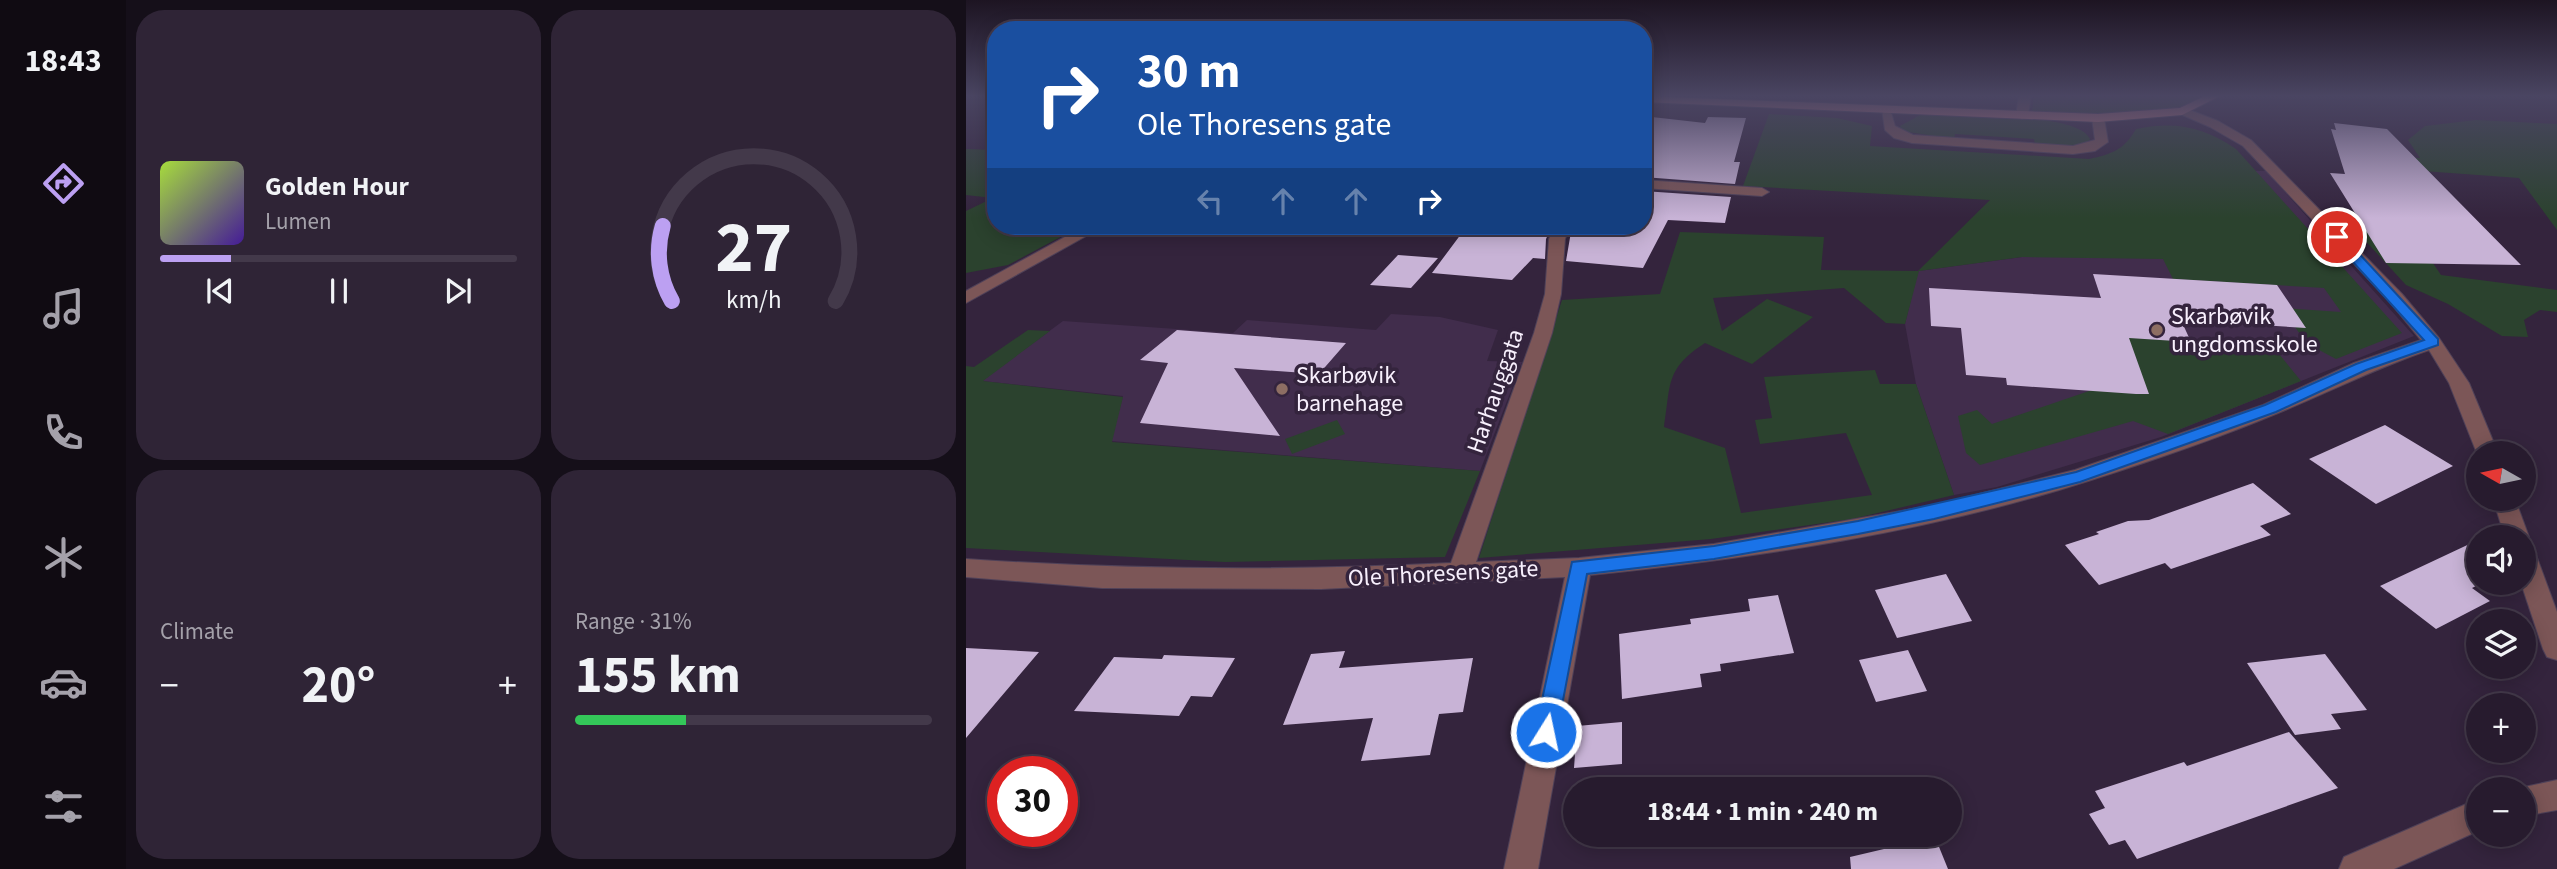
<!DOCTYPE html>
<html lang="en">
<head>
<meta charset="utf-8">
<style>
  body { margin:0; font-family:"Source Sans 3",sans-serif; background:#2f2436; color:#f1f3f6; height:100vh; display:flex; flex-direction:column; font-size:26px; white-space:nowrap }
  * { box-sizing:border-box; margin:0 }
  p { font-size:23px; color:#a4a1aa }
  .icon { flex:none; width:38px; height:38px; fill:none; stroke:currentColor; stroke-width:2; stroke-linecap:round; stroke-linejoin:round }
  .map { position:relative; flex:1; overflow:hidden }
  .panel { display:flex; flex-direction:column; gap:10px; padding:10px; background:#150f19; width:840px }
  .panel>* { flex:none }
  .guide { position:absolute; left:21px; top:21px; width:665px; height:214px; border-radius:28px; box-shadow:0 4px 18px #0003,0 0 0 2px #43394a; background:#1a4fa0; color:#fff; overflow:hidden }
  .needle { width:46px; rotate:279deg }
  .tools { position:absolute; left:1500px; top:441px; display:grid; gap:14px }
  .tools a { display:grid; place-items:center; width:70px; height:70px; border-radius:50%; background:#271b2e; box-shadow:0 4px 18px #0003,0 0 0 2px #43394a; font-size:35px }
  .speed { position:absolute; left:21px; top:756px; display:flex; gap:14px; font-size:35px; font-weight:700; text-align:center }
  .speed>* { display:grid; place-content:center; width:91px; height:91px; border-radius:50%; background:#271b2e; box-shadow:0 4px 18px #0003,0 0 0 2px #43394a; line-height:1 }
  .speed .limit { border:10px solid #d22; background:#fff; color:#111 }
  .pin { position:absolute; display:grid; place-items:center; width:60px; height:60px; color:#fff; margin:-30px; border:4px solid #fff; border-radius:50%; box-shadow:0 2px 7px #0007 }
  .me { position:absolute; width:77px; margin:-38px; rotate:10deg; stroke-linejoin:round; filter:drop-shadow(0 0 5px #0008) }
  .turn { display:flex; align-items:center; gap:24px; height:147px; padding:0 35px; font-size:32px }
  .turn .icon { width:91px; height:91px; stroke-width:2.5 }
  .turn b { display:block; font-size:49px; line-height:60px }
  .lanes { display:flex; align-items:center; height:66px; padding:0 35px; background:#0003; justify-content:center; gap:35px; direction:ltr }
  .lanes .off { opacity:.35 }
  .big { font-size:52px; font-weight:700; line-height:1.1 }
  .panel .tile { flex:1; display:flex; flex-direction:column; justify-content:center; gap:10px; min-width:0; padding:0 24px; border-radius:28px; background:#2f2436 }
  .panel .dial { align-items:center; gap:0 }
  .dial svg { height:182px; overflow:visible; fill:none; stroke:#43394a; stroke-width:7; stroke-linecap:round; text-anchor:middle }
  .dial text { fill:#f1f3f6; stroke:none }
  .song { display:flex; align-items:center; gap:21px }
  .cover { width:84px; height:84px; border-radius:10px; background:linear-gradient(135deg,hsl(80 70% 55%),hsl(260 70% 35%)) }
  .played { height:7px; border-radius:4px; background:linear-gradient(90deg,#bca0f2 20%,#43394a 20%) }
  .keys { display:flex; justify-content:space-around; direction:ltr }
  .heat { display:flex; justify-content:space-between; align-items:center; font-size:38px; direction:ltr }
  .charge { height:10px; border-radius:5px; background:linear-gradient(90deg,#34c759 31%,#43394a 0) }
  .panel .tiles { flex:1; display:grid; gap:10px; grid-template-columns:repeat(2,1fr) }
  .trip { position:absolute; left:597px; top:777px; width:399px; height:70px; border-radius:35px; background:#271b2e; box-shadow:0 4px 18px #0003,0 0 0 2px #43394a; font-weight:700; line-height:70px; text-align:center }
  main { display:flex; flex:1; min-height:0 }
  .tabs { display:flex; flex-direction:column; width:126px; justify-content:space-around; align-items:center; background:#100b12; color:#a4a1aa }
  .tabs .icon { width:49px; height:49px }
  .tabs .current { color:#bca0f2 }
  .tabs b { font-size:32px; color:#f1f3f6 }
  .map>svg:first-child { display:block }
  .built { fill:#412d4c }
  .green { fill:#2b422e }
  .building { fill:#c8b3d6 }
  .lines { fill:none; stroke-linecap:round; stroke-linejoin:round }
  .minor-casing { stroke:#4f4158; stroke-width:2 }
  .major-casing { stroke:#4f4158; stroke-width:2 }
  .minor { fill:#7c5657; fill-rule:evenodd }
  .major { fill:#cb7e81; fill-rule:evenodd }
  .route { fill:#1a73e8; stroke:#114b97; stroke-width:2 }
  .education-dot { fill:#8d6e63; stroke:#34243d; stroke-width:2.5 }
  .labels { text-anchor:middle; stroke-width:7; stroke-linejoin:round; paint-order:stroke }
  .poi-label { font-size:24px; fill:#f8f0fd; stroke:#34243d; text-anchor:start }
  .street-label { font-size:24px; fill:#f8f0fd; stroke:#34243d }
</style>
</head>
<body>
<main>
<nav class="tabs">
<b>18:43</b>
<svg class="icon current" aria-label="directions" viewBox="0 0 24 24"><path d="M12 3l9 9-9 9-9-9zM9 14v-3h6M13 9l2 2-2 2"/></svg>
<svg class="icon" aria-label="music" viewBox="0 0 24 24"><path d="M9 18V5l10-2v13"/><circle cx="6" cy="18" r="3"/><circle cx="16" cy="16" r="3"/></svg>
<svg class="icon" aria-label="phone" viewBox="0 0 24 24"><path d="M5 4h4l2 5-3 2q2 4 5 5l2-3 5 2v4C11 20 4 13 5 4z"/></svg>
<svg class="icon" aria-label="climate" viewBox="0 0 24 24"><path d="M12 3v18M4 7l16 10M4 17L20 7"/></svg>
<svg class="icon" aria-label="car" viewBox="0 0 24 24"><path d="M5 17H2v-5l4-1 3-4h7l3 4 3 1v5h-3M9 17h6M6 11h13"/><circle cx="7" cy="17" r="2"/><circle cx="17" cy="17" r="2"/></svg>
<svg class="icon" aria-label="filters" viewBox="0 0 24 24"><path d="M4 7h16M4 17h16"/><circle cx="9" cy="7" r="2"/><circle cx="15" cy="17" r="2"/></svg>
</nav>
<section class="panel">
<div class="tiles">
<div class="tile">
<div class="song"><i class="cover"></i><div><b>Golden Hour</b><p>Lumen</p></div></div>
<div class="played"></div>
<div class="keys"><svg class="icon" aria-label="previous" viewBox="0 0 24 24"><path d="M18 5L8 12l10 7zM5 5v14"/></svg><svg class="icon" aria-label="pause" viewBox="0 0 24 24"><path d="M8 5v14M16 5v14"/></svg><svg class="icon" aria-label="next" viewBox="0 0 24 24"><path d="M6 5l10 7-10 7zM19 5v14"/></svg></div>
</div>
<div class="tile dial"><svg viewBox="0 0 100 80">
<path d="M14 69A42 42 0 1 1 86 69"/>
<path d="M14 69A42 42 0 0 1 10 36" stroke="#bca0f2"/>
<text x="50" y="56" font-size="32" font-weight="700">27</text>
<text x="50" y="72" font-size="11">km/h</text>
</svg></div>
<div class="tile"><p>Climate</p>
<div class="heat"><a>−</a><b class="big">20°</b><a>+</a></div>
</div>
<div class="tile"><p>Range · 31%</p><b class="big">155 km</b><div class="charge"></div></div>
</div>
</section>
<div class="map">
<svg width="1591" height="869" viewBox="0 0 1591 869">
  <rect width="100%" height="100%" fill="#34243d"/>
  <path class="built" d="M1195 169 1300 171 1448 336 1195 437 1031 487 988 495 950 384 939 324 952 271 1056 257H1118Z
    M425 314 474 317 532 330 521 361 556 362 514 471 145 441 157 396 16 381 97 321 267 333 281 320 410 330Z"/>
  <path class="green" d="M1068 96H1236C1188 125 1119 115 1066 112Z
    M803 114 871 118 906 126 904 146 1123 159C1146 154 1158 150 1170 129 1210 121 1237 127 1270 149L1436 333 1370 359 1340 343 1316 308 1375 312 1358 288 1207 279 1197 259 1056 257 953 271 939 324 920 323 878 288 747 298 756 331 801 299 847 317 786 364 739 343C699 369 705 384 698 427L759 448 775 513 906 495 880 433 794 444 789 420 806 418 798 377 909 370 914 384H950L988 495 886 519 745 539 513 558 596 300 694 294 714 232 858 237 855 270 952 271 1024 200 777 186Z
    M954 115C985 116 1111 111 1124 139L1120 144 1105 147 1069 144 1068 139 989 134 988 139 936 131 934 126Z
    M1510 120 1591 124V230L1553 178 1416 168 1412 159 1454 158 1442 140 1459 126Z
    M0 149 30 150V226H115L42 265 0 273V211L27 198 0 195Z
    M1371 210 1497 223 1450 238 1475 275 1591 290V312L1574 310 1558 320 1562 337 1536 336 1482 304 1440 285Z
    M62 330 84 331 17 381 157 397 146 442 514 471 479 557 259 562 0 548V366L8 367Z
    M1161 336 1309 349 1335 381 1202 434 1167 421 1014 465 1000 453 992 416 1011 410 1026 424 1126 390Z
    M371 420 379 434 326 454 319 439Z"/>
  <path class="building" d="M677 116 739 123 742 117 780 118 768 162H774L769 184 677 177Z
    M1368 123 1421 129 1555 265 1420 263 1364 173 1379 174 1365 129 1370 130Z
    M677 191 765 197 759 223 702 220 677 268 600 261 606 226H677Z
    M501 226H586L580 239 579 259 567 258 546 280 466 273Z
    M432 255 472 258 445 288 404 285Z
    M1127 274 1311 285 1340 328 1215 320 1225 342 1163 338 1183 394H1170L1041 385 1040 378 1000 375 995 328 965 326 963 288 1135 298Z
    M211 330 380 343 353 374 268 368 314 436 174 423 202 363 174 360Z
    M1419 425 1487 466 1410 504 1343 459Z
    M1287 483 1325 514 1294 526 1305 535 1205 569 1199 563 1133 585 1099 545 1133 534 1130 532 1162 521 1183 520Z
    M1512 540V585L1506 588 1524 601 1470 629 1414 586Z
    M980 574 1006 621 931 638 909 590Z
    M812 595 828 653 754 664 755 671 734 674 736 687 656 699 653 634 725 624 724 619 784 611 782 599Z
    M0 648 73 652 0 738Z
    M942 650 961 691 910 702 893 660Z
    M379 651 373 668 507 658 497 712 473 714 464 755 395 761 407 718 317 725 345 654Z
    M1359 654 1401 710 1365 714 1375 729 1329 735 1281 663Z
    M198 655 269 658 246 697 225 696 213 716 108 711 148 657 196 659Z
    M656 722V764L608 768 611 726Z
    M1323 732 1372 788 1171 859 1159 840 1143 845 1123 814 1139 808 1129 791 1218 762 1221 766Z
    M969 837 982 869H885L884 857Z"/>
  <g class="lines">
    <defs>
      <path id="minor" d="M1053 96H1065L1062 115 1056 119 1050 115Z
        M1216 107 1252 121 1285 140 1436 294 1473 338 1503 383 1532 453H1512V456L1483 383 1463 350C1410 368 1363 392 1312 413 1250 439 1185 461 1122 481 964 532 789 558 624 575L572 869H538L599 577 355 589 136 588 0 577V559C163 570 322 571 485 563L568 333 579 294 583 239 589 226H604L599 239 595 294 586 333 510 562 613 558 748 544 969 505 1109 470 1297 405 1388 363 1455 340 1424 302 1277 146 1244 127 1212 113 1210 111Z
        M916 109H924L929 126 947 135 1107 146 1129 140 1126 118 1132 114 1138 118 1142 142 1129 151 1107 154 946 143 928 138 919 130Z
        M677 180 796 188 803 192 796 196 677 188Z
        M119 226H138L0 303V291Z
        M1527 499H1549L1563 537 1559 543 1558 537H1539Z
        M1558 546 1567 549 1570 555 1591 612V660L1581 657 1577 649 1555 583Z
        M1591 780V810L1558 816V789H1549Z
        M1512 799V831L1428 869H1373L1378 857Z"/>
      <path id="major" d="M677 96 1132 114 1214 108 1239 96H1254L1216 115 1132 122 677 102Z"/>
    </defs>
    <use href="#minor" class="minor-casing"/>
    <use href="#major" class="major-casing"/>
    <use href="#minor" class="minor"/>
    <use href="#major" class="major"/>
  </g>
  <linearGradient id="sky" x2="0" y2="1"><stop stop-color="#1d1422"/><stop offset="0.44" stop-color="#4a4562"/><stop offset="1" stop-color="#4a4562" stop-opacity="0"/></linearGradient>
  <rect width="1591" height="218" fill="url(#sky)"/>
  <path class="route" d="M1366 234H1375L1472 339V345L1400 370 1310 412 1114 482 968 519 892 534 748 559 621 574 591 732 588 739 580 742 572 739 569 732 606 562 748 546 892 521 1110 472 1299 405 1390 364 1458 340 1366 239Z"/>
  <g class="education-dot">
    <circle cx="1191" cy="330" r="7"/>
    <circle cx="316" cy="389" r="7"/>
  </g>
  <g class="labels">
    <g class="poi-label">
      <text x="1205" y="324">Skarbøvik<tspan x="1205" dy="28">ungdomsskole</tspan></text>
      <text x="330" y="383">Skarbøvik<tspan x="330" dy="28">barnehage</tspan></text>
    </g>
    <g class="street-label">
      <text transform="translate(529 391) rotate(-71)" y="8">Harhauggata</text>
      <text transform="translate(477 573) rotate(-3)" y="8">Ole Thoresens gate</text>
    </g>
  </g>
</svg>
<div class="tools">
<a><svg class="needle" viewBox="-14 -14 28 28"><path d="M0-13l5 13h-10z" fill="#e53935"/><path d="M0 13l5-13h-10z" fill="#a4a1aa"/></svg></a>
<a><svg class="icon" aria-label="sound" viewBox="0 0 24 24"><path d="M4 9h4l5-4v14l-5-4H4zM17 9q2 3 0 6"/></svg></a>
<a><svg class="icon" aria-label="layers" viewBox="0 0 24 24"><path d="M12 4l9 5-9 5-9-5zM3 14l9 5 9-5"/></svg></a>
<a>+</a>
<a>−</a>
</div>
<div class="speed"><div class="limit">30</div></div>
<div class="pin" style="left:1371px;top:237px;background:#d93025"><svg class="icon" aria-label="arrive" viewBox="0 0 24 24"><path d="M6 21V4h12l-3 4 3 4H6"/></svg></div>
<svg class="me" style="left:580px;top:732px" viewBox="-20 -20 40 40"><circle r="17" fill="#1a73e8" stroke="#fff" stroke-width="3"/><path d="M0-11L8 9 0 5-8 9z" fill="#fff"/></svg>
<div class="trip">18:44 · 1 min · 240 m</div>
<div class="guide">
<div class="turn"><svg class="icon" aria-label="right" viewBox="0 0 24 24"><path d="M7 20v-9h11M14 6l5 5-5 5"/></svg><div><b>30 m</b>Ole Thoresens gate</div></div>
<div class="lanes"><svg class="icon off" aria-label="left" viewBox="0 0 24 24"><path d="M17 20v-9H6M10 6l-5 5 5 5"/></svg><svg class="icon off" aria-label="ahead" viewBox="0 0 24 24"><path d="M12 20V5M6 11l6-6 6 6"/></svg><svg class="icon off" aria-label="ahead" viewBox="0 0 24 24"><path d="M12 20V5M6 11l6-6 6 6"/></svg><svg class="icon" aria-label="right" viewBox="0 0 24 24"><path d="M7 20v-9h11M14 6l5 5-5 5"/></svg></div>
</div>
</div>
</main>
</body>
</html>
